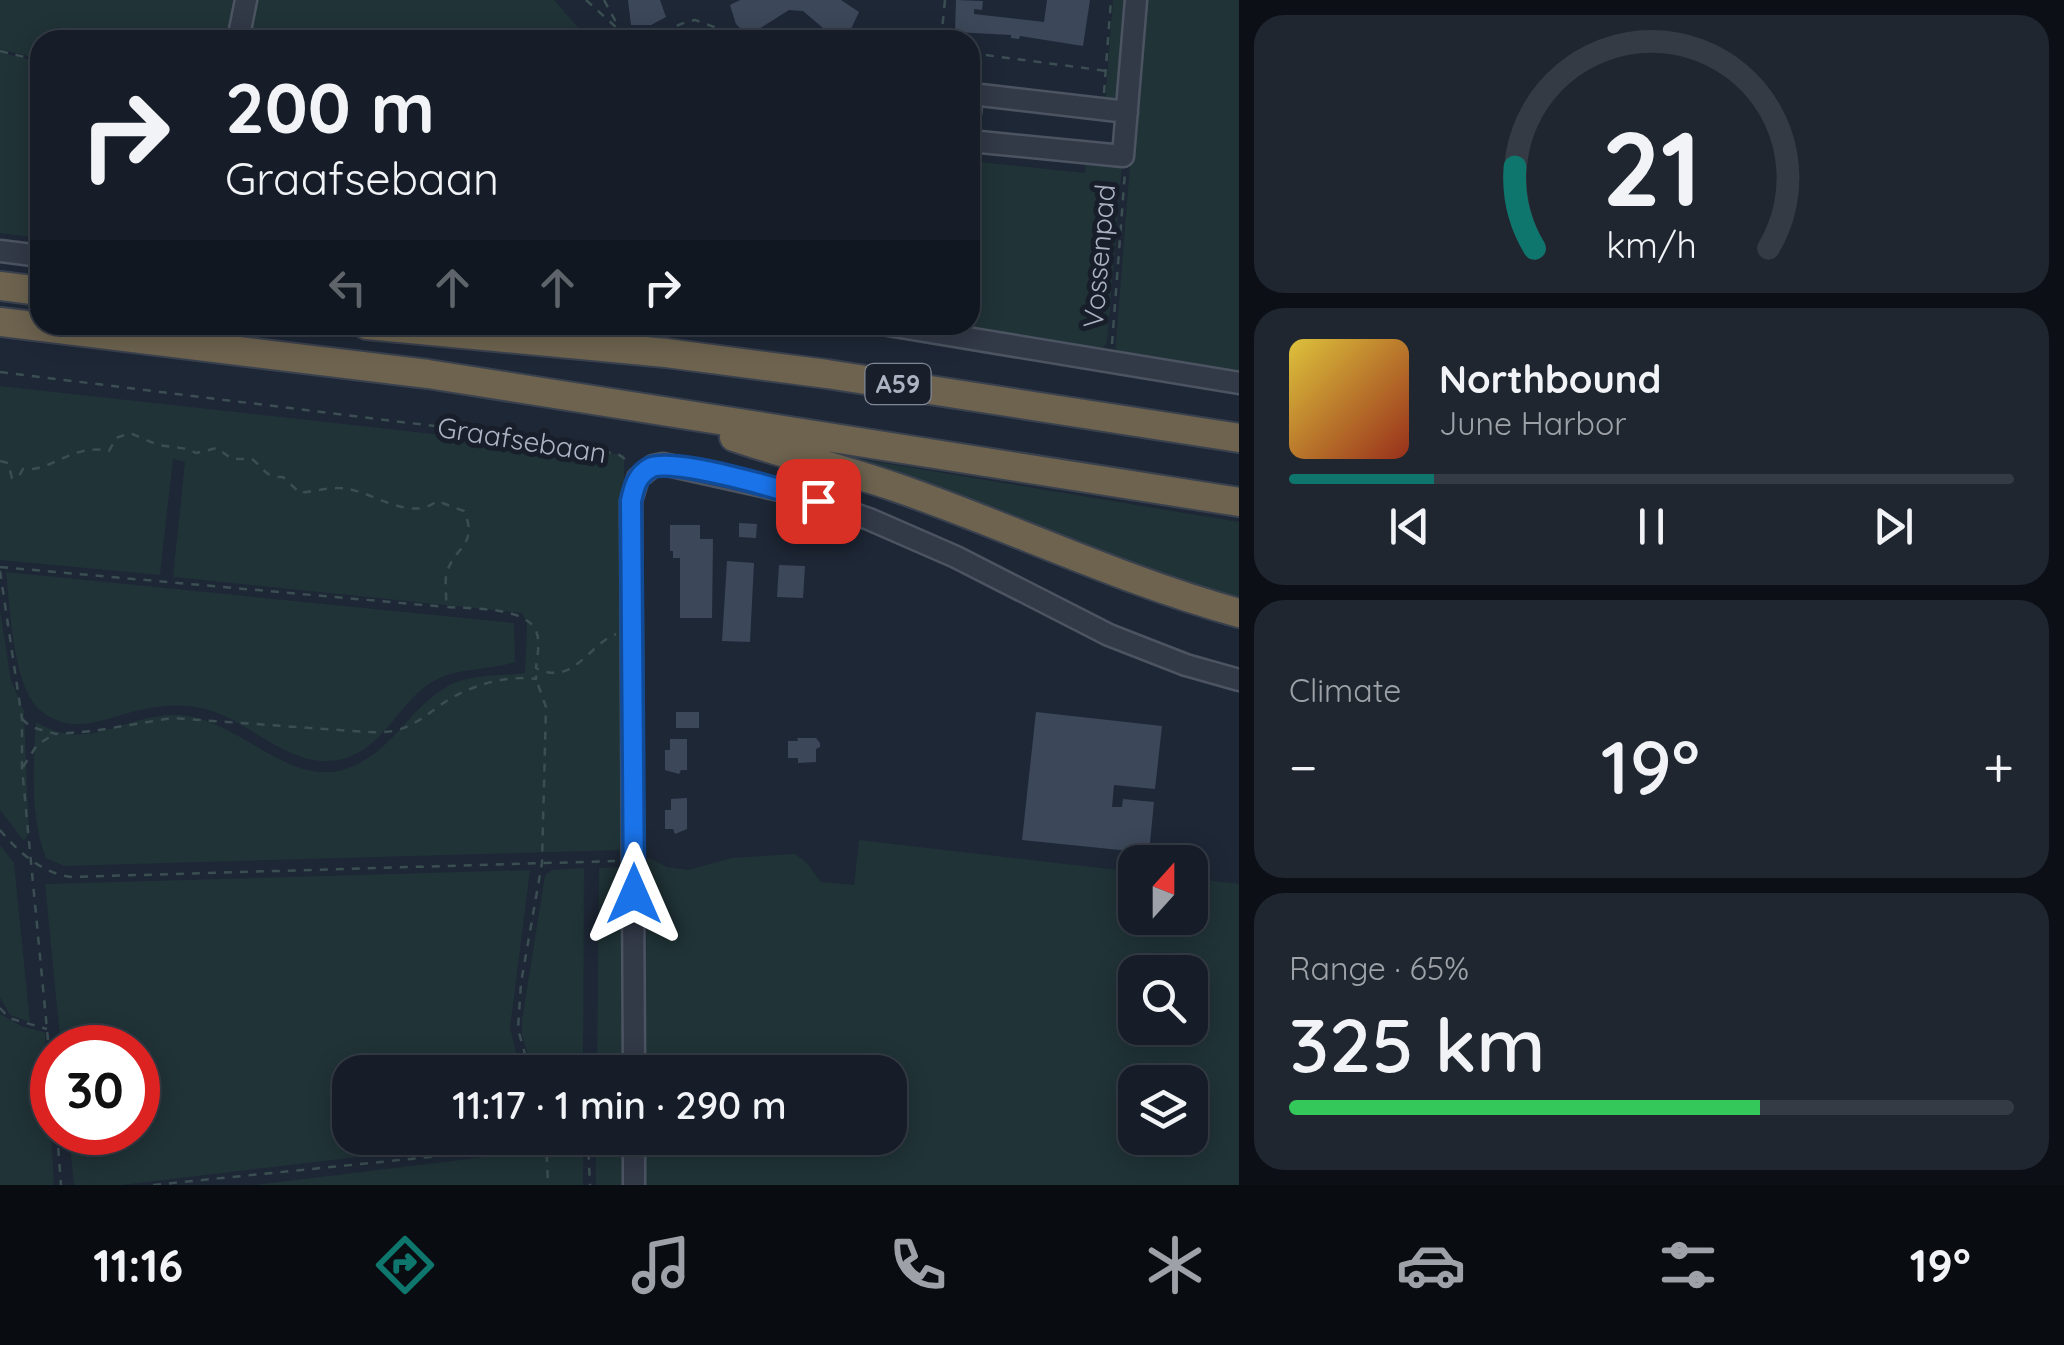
<!DOCTYPE html>
<html lang="en">
<head>
<meta charset="utf-8">
<style>
  body { margin:0; font-family:Quicksand,sans-serif; background:#1f2630; color:#f1f3f6; height:100vh; display:flex; flex-direction:column; font-size:38px; white-space:nowrap }
  * { box-sizing:border-box; margin:0 }
  p { font-size:32px; color:#9ea2a8 }
  .icon { flex:none; width:55px; height:55px; fill:none; stroke:currentColor; stroke-width:2; stroke-linecap:round; stroke-linejoin:round }
  .map { position:relative; flex:1; overflow:hidden }
  .panel { display:flex; flex-direction:column; gap:15px; padding:15px; background:#0c1016; width:825px }
  .panel>* { flex:none }
  .banner { position:absolute; left:30px; top:30px; width:950px; height:305px; border-radius:30px; box-shadow:0 5px 25px #0003,0 0 0 2px #353b45; background:#161d28; color:#f1f3f6; overflow:hidden }
  .needle { width:65px; rotate:21deg }
  .controls { position:absolute; left:1118px; top:845px; display:grid; gap:20px }
  .controls a { display:grid; place-items:center; width:90px; height:90px; border-radius:20px; background:#161d28; box-shadow:0 5px 25px #0003,0 0 0 2px #353b45; font-size:50px }
  .speed { position:absolute; left:30px; top:1025px; display:flex; gap:20px; font-size:50px; font-weight:700; text-align:center }
  .speed>* { display:grid; place-content:center; width:130px; height:130px; border-radius:50%; background:#161d28; box-shadow:0 5px 25px #0003,0 0 0 2px #353b45; line-height:1 }
  .speed .limit { border:15px solid #d22; background:#fff; color:#111 }
  .pin { position:absolute; display:grid; place-items:center; width:85px; height:85px; color:#fff; margin:-42px; border-radius:20px; box-shadow:0 5px 15px #0006 }
  .me { position:absolute; width:110px; margin:-55px; rotate:0deg; stroke-linejoin:round; filter:drop-shadow(0 0 8px #0008) }
  .turn { display:flex; align-items:center; gap:35px; height:210px; padding:0 30px; font-size:45px }
  .turn .icon { width:130px; height:130px; stroke-width:2.5 }
  .turn b { display:block; font-size:70px; line-height:85px }
  .lanes { display:flex; align-items:center; height:95px; padding:0 30px; background:#0003; justify-content:center; gap:50px; direction:ltr }
  .lanes .off { opacity:.35 }
  .big { font-size:75px; font-weight:600; line-height:1.1 }
  .panel .widget { flex:1; display:flex; flex-direction:column; justify-content:center; gap:15px; min-width:0; padding:0 35px; border-radius:30px; background:#1f2630 }
  .panel .dial { align-items:center; gap:0 }
  .dial svg { height:260px; overflow:visible; fill:none; stroke:#353b45; stroke-width:7; stroke-linecap:round; text-anchor:middle }
  .dial text { fill:#f1f3f6; stroke:none }
  .song { display:flex; align-items:center; gap:30px }
  .cover { width:120px; height:120px; border-radius:15px; background:linear-gradient(135deg,hsl(50 70% 55%),hsl(10 70% 35%)) }
  .played { height:10px; border-radius:5px; background:linear-gradient(90deg,#0f766e 20%,#353b45 20%) }
  .keys { display:flex; justify-content:space-around; direction:ltr }
  .heat { display:flex; justify-content:space-between; align-items:center; font-size:55px; direction:ltr }
  .charge { height:15px; border-radius:8px; background:linear-gradient(90deg,#34c759 65%,#353b45 0) }
  .trip { position:absolute; left:332px; top:1055px; width:575px; height:100px; border-radius:30px; background:#161d28; box-shadow:0 5px 25px #0003,0 0 0 2px #353b45; font-weight:600; line-height:100px; text-align:center }
  .dock { display:flex; height:160px; justify-content:space-around; align-items:center; background:#090c10; color:#9ea2a8 }
  .dock .icon { width:70px; height:70px }
  .dock .on { color:#0f766e }
  .dock b { font-size:45px; color:#f1f3f6 }
  main { display:flex; flex:1; min-height:0 }
  .map>svg:first-child { display:block }
  .green { fill:#203337; fill-rule:evenodd }
  .building { fill:#3c4759 }
  .lines { fill:none; stroke-linecap:round; stroke-linejoin:round }
  .minor-casing { stroke:#4c5462; stroke-width:25 }
  .highway-casing { stroke:#3a414e; stroke-width:32 }
  .path { stroke:#3b4f52; stroke-width:2.5; stroke-dasharray:8 8; stroke-linecap:butt }
  .minor { stroke:#323947; stroke-width:20 }
  .highway { stroke:#6d634f; stroke-width:28 }
  .route-casing { stroke:#114b97; stroke-width:25 }
  .route { stroke:#1a73e8; stroke-width:18 }
  .labels { text-anchor:middle; stroke-width:10; stroke-linejoin:round; paint-order:stroke }
  .shield { fill:#181f2b; stroke:#808796; stroke-width:2.5 }
  .shield-label { font-size:25px; font-weight:bold; fill:#acb4c4 }
  .street-label { font-size:28px; fill:#acb4c4; stroke:#181f2b }
</style>
</head>
<body>
<main>
<div class="map">
<svg width="1239" height="1185" viewBox="0 0 1239 1185">
  <rect width="100%" height="100%" fill="#1e2736"/>
  <path class="green" d="M0 0H233L227 40H40V59L0 49Z
    M246 0H554L589 40H240Z
    M1113 0H1131L1121 100 1105 104Z
    M1143 0H1239V375L1115 355Z
    M0 52 40 63V238L0 233Z
    M970 161 1085 173 1086 163 1122 166 1107 342 1103 348 933 325H970Z
    M0 386 624 455V850L64 866 46 858C30 819 33 764 36 722 86 752 118 719 168 715 233 710 285 789 345 769 394 753 407 708 450 685 472 674 501 676 525 673L527 624 522 613 173 577 185 462 173 459 160 575 0 560Z
    M805 450 1239 522V603Z
    M6 572 514 623 515 662C488 671 459 667 434 681 400 700 387 743 349 757 294 777 251 718 201 708 181 704 161 705 141 710 106 717 73 738 40 710 13 687 10 607 6 572Z
    M0 610 11 680 24 711 29 833 24 841 0 810Z
    M859 840 1135 872V918H1190V878L1239 884V1185H645V1138H890V1072H645L647 857 667 867 688 870 732 858 795 854 806 862 821 882 854 885ZM1135 972H1190V1028H1135ZM1135 1082H1190V1138H1135Z
    M0 845 14 863 30 1022 10 1015 0 997Z
    M624 867 623 1072H597L599 868Z
    M584 868 583 1072H533L522 1035V1020L545 875 552 870Z
    M530 870 510 1028 521 1072H350V1138H518L122 1185H74L69 1133 138 1132V1048L61 1047 45 884Z
    M0 1014 23 1027 45 1032 54 1185H0Z
    M596 1138H623L622 1185H596Z
    M583 1145V1185H254Z"/>
  <path class="building" d="M628 0H660L666 17 651 25H631Z
    M740 0H841L859 12 851 29 837 40 803 11 789 10 748 36 736 24 730 5Z
    M956 0 983 1 982 10 974 9V14L1044 22 1047 0H1090L1083 46 1020 36 1019 39 1011 38V35L955 32Z
    M739 523 757 524 756 538 739 537Z
    M670 525H700V539H713L712 618H680V558H673V551H670Z
    M727 561 754 563 750 642 722 641Z
    M779 565 805 566 803 598 777 597Z
    M676 712H699V728H676Z
    M1036 712 1162 726 1155 789 1114 785 1112 807H1122L1123 799 1154 802 1149 853 1022 840Z
    M797 738H816L820 743V747L816 749V762L798 763V758H788V741H798Z
    M670 739H687V770H681L679 774 665 770V750H670Z
    M687 798V829L675 834 673 829H665V810H671V799Z"/>
  <g class="lines">
    <defs>
      <path id="minor" d="M238 40 246 0
        M970 113 972 94 1127 112
        M970 141 1123 156 1136 0
        M0 251 40 256
        M888 325 1239 383
        M634 1072 631 501 638 478 653 466 663 464 793 493 869 519 956 557 1109 635 1186 665 1239 680
        M634 1138V1185"/>
      <path id="highway" d="M0 286 40 291
        M0 322 428 374 1239 502
        M367 325 666 353 827 374 1239 438
        M734 437C787 455 842 469 895 487 1011 527 1120 580 1239 613"/>
    </defs>
    <use href="#minor" class="minor-casing"/>
    <use href="#highway" class="highway-casing"/>
    <path class="path" d="M586 0 618 29
      M604 0 623 35C650 45 669 25 695 20L714 27 728 40
      M662 34 672 40
      M941 40 945 0
      M0 51 40 61
      M970 53 1107 71
      M1104 93 1111 0
      M1112 344 1125 172
      M0 372 450 428 618 454 630 463
      M0 461 8 463 12 478 19 476 23 469C53 472 71 443 109 451L116 438 130 433 158 445 188 449 196 453 217 448 232 459H252C265 469 265 478 283 477L300 493C315 491 334 486 348 489 374 493 411 522 437 501L464 511C479 545 455 546 447 572 444 582 447 597 446 607 470 609 530 606 537 634 540 644 537 658 536 668 573 687 588 645 616 634
      M0 567 446 607
      M0 571 22 719V768L52 1082
      M22 719 31 727 56 734 93 731 172 718 366 732C376 732 387 733 397 730 416 725 429 713 445 702 471 685 506 675 536 679V668
      M23 767 37 745 54 734
      M0 830C18 852 43 874 72 877L615 861
      M0 1008 9 1018 47 1029
      M530 1072 518 1029 521 983 542 863 546 707 536 679
      M57 1132 61 1185
      M546 1138 548 1185
      M153 1185 588 1141 590 1185"/>
    <use href="#minor" class="minor"/>
    <use href="#highway" class="highway"/>
  </g>
  <g class="lines">
    <defs>
      <path id="route" d="M634 894 631 501C634 487 637 475 650 468 672 456 790 492 818 501"/>
    </defs>
    <use href="#route" class="route-casing"/>
    <use href="#route" class="route"/>
  </g>
  <g class="labels">
    <rect class="shield" x="865.5" y="364" width="65" height="40" rx="8"/>
    <g class="shield-label">
      <text x="898" y="393">A59</text>
    </g>
    <g class="street-label">
      <text transform="translate(1099 256) rotate(-85)" y="10">Vossenpad</text>
      <text transform="translate(522 440) rotate(9)" y="10">Graafsebaan</text>
    </g>
  </g>
</svg>
<div class="controls">
<a><svg class="needle" viewBox="-14 -14 28 28"><path d="M0-13l5 13h-10z" fill="#e53935"/><path d="M0 13l5-13h-10z" fill="#9ea2a8"/></svg></a>
<a><svg class="icon" aria-label="search" viewBox="0 0 24 24"><circle cx="10" cy="10" r="6"/><path d="M15 15l6 6"/></svg></a>
<a><svg class="icon" aria-label="layers" viewBox="0 0 24 24"><path d="M12 4l9 5-9 5-9-5zM3 14l9 5 9-5"/></svg></a>
</div>
<div class="speed"><div class="limit">30</div></div>
<div class="pin" style="left:818px;top:501px;background:#d93025"><svg class="icon" aria-label="arrive" viewBox="0 0 24 24"><path d="M6 21V4h12l-3 4 3 4H6"/></svg></div>
<svg class="me" style="left:634px;top:894px" viewBox="-20 -20 40 40"><path d="M0-17L14 15 0 8-14 15z" fill="#1a73e8" stroke="#fff" stroke-width="4"/></svg>
<div class="trip">11:17 · 1 min · 290 m</div>
<div class="banner">
<div class="turn"><svg class="icon" aria-label="right" viewBox="0 0 24 24"><path d="M7 20v-9h11M14 6l5 5-5 5"/></svg><div><b>200 m</b>Graafsebaan</div></div>
<div class="lanes"><svg class="icon off" aria-label="left" viewBox="0 0 24 24"><path d="M17 20v-9H6M10 6l-5 5 5 5"/></svg><svg class="icon off" aria-label="ahead" viewBox="0 0 24 24"><path d="M12 20V5M6 11l6-6 6 6"/></svg><svg class="icon off" aria-label="ahead" viewBox="0 0 24 24"><path d="M12 20V5M6 11l6-6 6 6"/></svg><svg class="icon" aria-label="right" viewBox="0 0 24 24"><path d="M7 20v-9h11M14 6l5 5-5 5"/></svg></div>
</div>
</div>
<section class="panel">
<div class="widget dial"><svg viewBox="0 0 100 80">
<path d="M14 69A42 42 0 1 1 86 69"/>
<path d="M14 69A42 42 0 0 1 8 44" stroke="#0f766e"/>
<text x="50" y="56" font-size="32" font-weight="700">21</text>
<text x="50" y="72" font-size="11">km/h</text>
</svg></div>
<div class="widget">
<div class="song"><i class="cover"></i><div><b>Northbound</b><p>June Harbor</p></div></div>
<div class="played"></div>
<div class="keys"><svg class="icon" aria-label="previous" viewBox="0 0 24 24"><path d="M18 5L8 12l10 7zM5 5v14"/></svg><svg class="icon" aria-label="pause" viewBox="0 0 24 24"><path d="M8 5v14M16 5v14"/></svg><svg class="icon" aria-label="next" viewBox="0 0 24 24"><path d="M6 5l10 7-10 7zM19 5v14"/></svg></div>
</div>
<div class="widget"><p>Climate</p>
<div class="heat"><a>−</a><b class="big">19°</b><a>+</a></div>
</div>
<div class="widget"><p>Range · 65%</p><b class="big">325 km</b><div class="charge"></div></div>
</section>
</main>
<nav class="dock">
<b>11:16</b>
<svg class="icon on" aria-label="directions" viewBox="0 0 24 24"><path d="M12 3l9 9-9 9-9-9zM9 14v-3h6M13 9l2 2-2 2"/></svg>
<svg class="icon" aria-label="music" viewBox="0 0 24 24"><path d="M9 18V5l10-2v13"/><circle cx="6" cy="18" r="3"/><circle cx="16" cy="16" r="3"/></svg>
<svg class="icon" aria-label="phone" viewBox="0 0 24 24"><path d="M5 4h4l2 5-3 2q2 4 5 5l2-3 5 2v4C11 20 4 13 5 4z"/></svg>
<svg class="icon" aria-label="climate" viewBox="0 0 24 24"><path d="M12 3v18M4 7l16 10M4 17L20 7"/></svg>
<svg class="icon" aria-label="car" viewBox="0 0 24 24"><path d="M5 17H2v-5l4-1 3-4h7l3 4 3 1v5h-3M9 17h6M6 11h13"/><circle cx="7" cy="17" r="2"/><circle cx="17" cy="17" r="2"/></svg>
<svg class="icon" aria-label="filters" viewBox="0 0 24 24"><path d="M4 7h16M4 17h16"/><circle cx="9" cy="7" r="2"/><circle cx="15" cy="17" r="2"/></svg>
<b>19°</b>
</nav>
</body>
</html>
